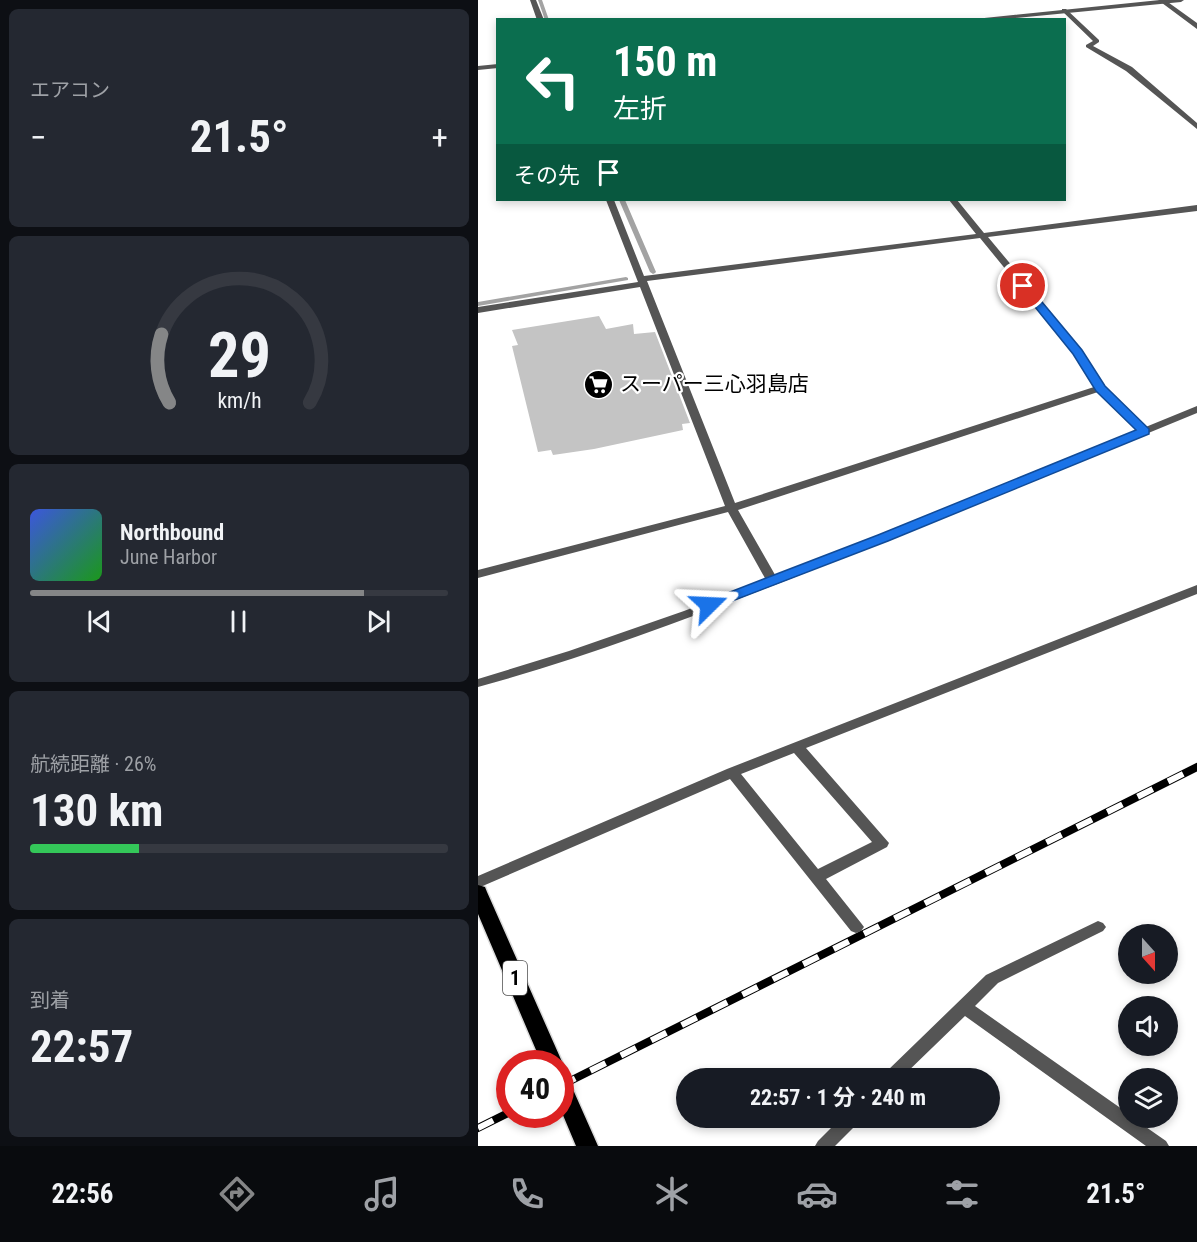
<!DOCTYPE html>
<html lang="ja">
<head>
<meta charset="utf-8">
<style>
  body { margin:0; font-family:"Roboto Condensed","Noto Sans JP",sans-serif; background:#242831; color:#f1f3f6; height:100vh; display:flex; flex-direction:column; font-size:22px; white-space:nowrap }
  * { box-sizing:border-box; margin:0 }
  p { font-size:20px; color:#9ea1a6 }
  .icon { flex:none; width:33px; height:33px; fill:none; stroke:currentColor; stroke-width:2; stroke-linecap:round; stroke-linejoin:round }
  .map { position:relative; flex:1; overflow:hidden }
  .panel { display:flex; flex-direction:column; gap:9px; padding:9px; background:#0d0f14; width:478px }
  .panel>* { flex:none }
  .top-card { position:absolute; left:18px; top:18px; width:570px; height:183px; border-radius:0px; box-shadow:0 3px 9px #0003; background:#0b6e4f; color:#fff; overflow:hidden }
  .needle { width:39px; rotate:159deg }
  .controls { position:absolute; left:640px; top:924px; display:grid; gap:12px }
  .controls a { display:grid; place-items:center; width:60px; height:60px; border-radius:50%; background:#171b24; box-shadow:0 3px 9px #0003; font-size:30px }
  .speed { position:absolute; left:18px; top:1050px; display:flex; gap:12px; font-size:30px; font-weight:700; text-align:center }
  .speed>* { display:grid; place-content:center; width:78px; height:78px; border-radius:50%; background:#171b24; box-shadow:0 3px 9px #0003; line-height:1 }
  .speed .limit { border:9px solid #d22; background:#fff; color:#111 }
  .pin { position:absolute; display:grid; place-items:center; width:51px; height:51px; color:#fff; margin:-26px; border:3px solid #fff; border-radius:50%; box-shadow:0 2px 6px #0007 }
  .me { position:absolute; width:66px; margin:-33px; rotate:69deg; stroke-linejoin:round; filter:drop-shadow(0 0 4px #0008) }
  .turn { display:flex; align-items:center; gap:21px; height:126px; padding:0 18px; font-size:27px }
  .turn .icon { width:78px; height:78px; stroke-width:2.5 }
  .turn b { display:block; font-size:42px; line-height:51px }
  .then { display:flex; align-items:center; height:57px; padding:0 18px; background:#0003; gap:12px; font-size:22px }
  .big { font-size:45px; font-weight:700; line-height:1.1 }
  .panel .widget { flex:1; display:flex; flex-direction:column; justify-content:center; gap:9px; min-width:0; padding:0 21px; border-radius:9px; background:#242831 }
  .panel .dial { align-items:center; gap:0 }
  .dial svg { height:156px; overflow:visible; fill:none; stroke:#363941; stroke-width:7; stroke-linecap:round; text-anchor:middle }
  .dial text { fill:#f1f3f6; stroke:none }
  .song { display:flex; align-items:center; gap:18px }
  .cover { width:72px; height:72px; border-radius:9px; background:linear-gradient(135deg,hsl(230 70% 55%),hsl(120 70% 35%)) }
  .played { height:6px; border-radius:3px; background:linear-gradient(90deg,#858687 80%,#363941 80%) }
  .keys { display:flex; justify-content:space-around; direction:ltr }
  .heat { display:flex; justify-content:space-between; align-items:center; font-size:33px; direction:ltr }
  .charge { height:9px; border-radius:4px; background:linear-gradient(90deg,#34c759 26%,#363941 0) }
  .trip { position:absolute; left:198px; top:1068px; width:324px; height:60px; border-radius:30px; background:#171b24; box-shadow:0 3px 9px #0003; font-weight:700; line-height:60px; text-align:center }
  .tabs { display:flex; height:96px; justify-content:space-around; align-items:center; background:#090b0e; color:#9ea1a6 }
  .tabs .icon { width:42px; height:42px }
  .tabs .active { color:#858687 }
  .tabs b { font-size:27px; color:#f1f3f6 }
  main { display:flex; flex:1; min-height:0 }
  .map>svg:first-child { display:block }
  .lines { fill:none; stroke-linecap:round; stroke-linejoin:round }
  .stream { fill:#a3a3a3; fill-rule:evenodd }
  .building { fill:#c4c4c4 }
  .primary-casing { stroke:#dbdbdb; stroke-width:3 }
  .minor { fill:#555; fill-rule:evenodd }
  .tertiary { fill:#555; fill-rule:evenodd }
  .primary { fill:#000; fill-rule:evenodd }
  .rail-casing { stroke:#000; stroke-width:8 }
  .rail { stroke:#fff; stroke-width:6; stroke-dasharray:17; stroke-linecap:butt }
  .route { fill:#1a73e8; stroke:#114b97; stroke-width:1.5 }
  .labels { text-anchor:middle; stroke-width:4.5; stroke-linejoin:round; paint-order:stroke }
  .shield { fill:#fff; stroke:#4c4c4c; stroke-width:1.5 }
  .shield-label { font-size:20px; font-weight:bold; fill:#000 }
  .poi-label { font-size:21px; fill:#000; stroke:#fff; text-anchor:start }
</style>
</head>
<body>
<main>
<section class="panel">
<div class="widget"><p>エアコン</p>
<div class="heat"><a>−</a><b class="big">21.5°</b><a>+</a></div>
</div>
<div class="widget dial"><svg viewBox="0 0 100 80">
<path d="M14 69A42 42 0 1 1 86 69"/>
<path d="M14 69A42 42 0 0 1 10 34" stroke="#858687"/>
<text x="50" y="56" font-size="32" font-weight="700">29</text>
<text x="50" y="72" font-size="11">km/h</text>
</svg></div>
<div class="widget">
<div class="song"><i class="cover"></i><div><b>Northbound</b><p>June Harbor</p></div></div>
<div class="played"></div>
<div class="keys"><svg class="icon" aria-label="previous" viewBox="0 0 24 24"><path d="M18 5L8 12l10 7zM5 5v14"/></svg><svg class="icon" aria-label="pause" viewBox="0 0 24 24"><path d="M8 5v14M16 5v14"/></svg><svg class="icon" aria-label="next" viewBox="0 0 24 24"><path d="M6 5l10 7-10 7zM19 5v14"/></svg></div>
</div>
<div class="widget"><p>航続距離 · 26%</p><b class="big">130 km</b><div class="charge"></div></div>
<div class="widget"><p>到着</p><b class="big">22:57</b></div>
</section>
<div class="map">
<svg width="719" height="1146" viewBox="0 0 719 1146">
  <rect width="100%" height="100%" fill="#fff"/>
  <g class="lines">
    <path class="stream" d="M60 0H64L71 20H67Z
      M141 200H147L178 272 177 273 175 274 172 272Z
      M148 277 150 278V280L0 306V302Z"/>
  </g>
  <path class="building" d="M121 316 128 329 155 324 156 334 177 332 212 423 204 424 205 430 116 449 75 455 73 450 60 452 34 346 40 345 34 330Z"/>
  <g class="lines">
    <defs>
      <path id="primary" d="M0 885 7 887 9 892 85 1064 82 1070V1064H64L0 914Z
        M82 1073 89 1076 120 1146H98L82 1108Z"/>
    </defs>
    <use href="#primary" class="primary-casing"/>
    <path class="minor" d="M52 0H58L66 20H59Z
      M680 0H687L719 23V29Z
      M584 9H588L621 40V42L615 46 654 67 719 123V129L648 71 608 47V45L615 41 584 11Z
      M128 200H136L166 276 498 234 471 200H479L506 233 719 205V211L510 237 604 350 626 386 671 432 666 435 662 434 620 392 260 510 300 580 294 584 288 580 250 512 0 578V570L247 506 162 287 0 313V307L160 282ZM502 238 596 353 616 387 257 503 169 281Z
      M719 585V594L328 748 411 843 409 847 348 879 383 923 386 927 383 931 378 933 373 931 252 779 0 888V876L249 769ZM316 753 394 842 340 869 263 774Z
      M620 921 625 923 628 927 625 931 520 983 497 1006 651 1114V1118H655L688 1141 691 1146H668L487 1016 423 1078H405L407 1073 508 975Z
      M363 1118H383L380 1123 357 1146H337L340 1141Z"/>
    <path class="tertiary" d="M682 0H706L703 2 517 20H487Z
      M20 64V68L0 70V66Z
      M719 406V413C583 469 448 525 312 579 209 619 106 658 0 687V679L91 651 206 611 401 536Z"/>
    <use href="#primary" class="primary"/>
    <defs>
      <path id="rail" d="M82 1086 719 767
        M0 1128 32 1112"/>
    </defs>
    <use href="#rail" class="rail-casing"/>
    <use href="#rail" class="rail"/>
  </g>
  <path class="route" d="M545 283 549 284 604 350 627 386 671 429V434L410 541 236 608H226L224 605 226 602 400 535 658 430 618 391 595 354 540 286Z"/>
  <defs>
    <symbol id="supermarket-disc" viewBox="-11 -11 22 22"><circle r="9.5" fill="#000" stroke="#fff"/><path d="M-6-5.5h2.5l.6 2H6L4.5 2H-2.5L-4.4-4H-6ZM-1.5 3.2a1.3 1.3 0 1 0 .1 0ZM3 3.2a1.3 1.3 0 1 0 .1 0Z" fill="#fff"/></symbol>
  </defs>
  <g fill-rule="evenodd">
    <use href="#supermarket-disc" x="104" y="368" width="33" height="33"/>
  </g>
  <g class="labels">
    <rect class="shield" x="25" y="961" width="24" height="34" rx="4.5"/>
    <g class="shield-label">
      <text x="37" y="985">1</text>
    </g>
    <g class="poi-label">
      <text x="142" y="391">スーパー三心羽島店</text>
    </g>
  </g>
</svg>
<div class="controls">
<a><svg class="needle" viewBox="-14 -14 28 28"><path d="M0-13l5 13h-10z" fill="#e53935"/><path d="M0 13l5-13h-10z" fill="#9ea1a6"/></svg></a>
<a><svg class="icon" aria-label="sound" viewBox="0 0 24 24"><path d="M4 9h4l5-4v14l-5-4H4zM17 9q2 3 0 6"/></svg></a>
<a><svg class="icon" aria-label="layers" viewBox="0 0 24 24"><path d="M12 4l9 5-9 5-9-5zM3 14l9 5 9-5"/></svg></a>
</div>
<div class="speed"><div class="limit">40</div></div>
<div class="pin" style="left:545px;top:286px;background:#d93025"><svg class="icon" aria-label="arrive" viewBox="0 0 24 24"><path d="M6 21V4h12l-3 4 3 4H6"/></svg></div>
<svg class="me" style="left:231px;top:605px" viewBox="-20 -20 40 40"><path d="M0-17L14 15 0 8-14 15z" fill="#1a73e8" stroke="#fff" stroke-width="4"/></svg>
<div class="trip">22:57 · 1 分 · 240 m</div>
<div class="top-card">
<div class="turn"><svg class="icon" aria-label="left" viewBox="0 0 24 24"><path d="M17 20v-9H6M10 6l-5 5 5 5"/></svg><div><b>150 m</b>左折</div></div>
<div class="then">その先<svg class="icon" aria-label="arrive" viewBox="0 0 24 24"><path d="M6 21V4h12l-3 4 3 4H6"/></svg></div>
</div>
</div>
</main>
<nav class="tabs">
<b>22:56</b>
<svg class="icon active" aria-label="directions" viewBox="0 0 24 24"><path d="M12 3l9 9-9 9-9-9zM9 14v-3h6M13 9l2 2-2 2"/></svg>
<svg class="icon" aria-label="music" viewBox="0 0 24 24"><path d="M9 18V5l10-2v13"/><circle cx="6" cy="18" r="3"/><circle cx="16" cy="16" r="3"/></svg>
<svg class="icon" aria-label="phone" viewBox="0 0 24 24"><path d="M5 4h4l2 5-3 2q2 4 5 5l2-3 5 2v4C11 20 4 13 5 4z"/></svg>
<svg class="icon" aria-label="climate" viewBox="0 0 24 24"><path d="M12 3v18M4 7l16 10M4 17L20 7"/></svg>
<svg class="icon" aria-label="car" viewBox="0 0 24 24"><path d="M5 17H2v-5l4-1 3-4h7l3 4 3 1v5h-3M9 17h6M6 11h13"/><circle cx="7" cy="17" r="2"/><circle cx="17" cy="17" r="2"/></svg>
<svg class="icon" aria-label="filters" viewBox="0 0 24 24"><path d="M4 7h16M4 17h16"/><circle cx="9" cy="7" r="2"/><circle cx="15" cy="17" r="2"/></svg>
<b>21.5°</b>
</nav>
</body>
</html>
